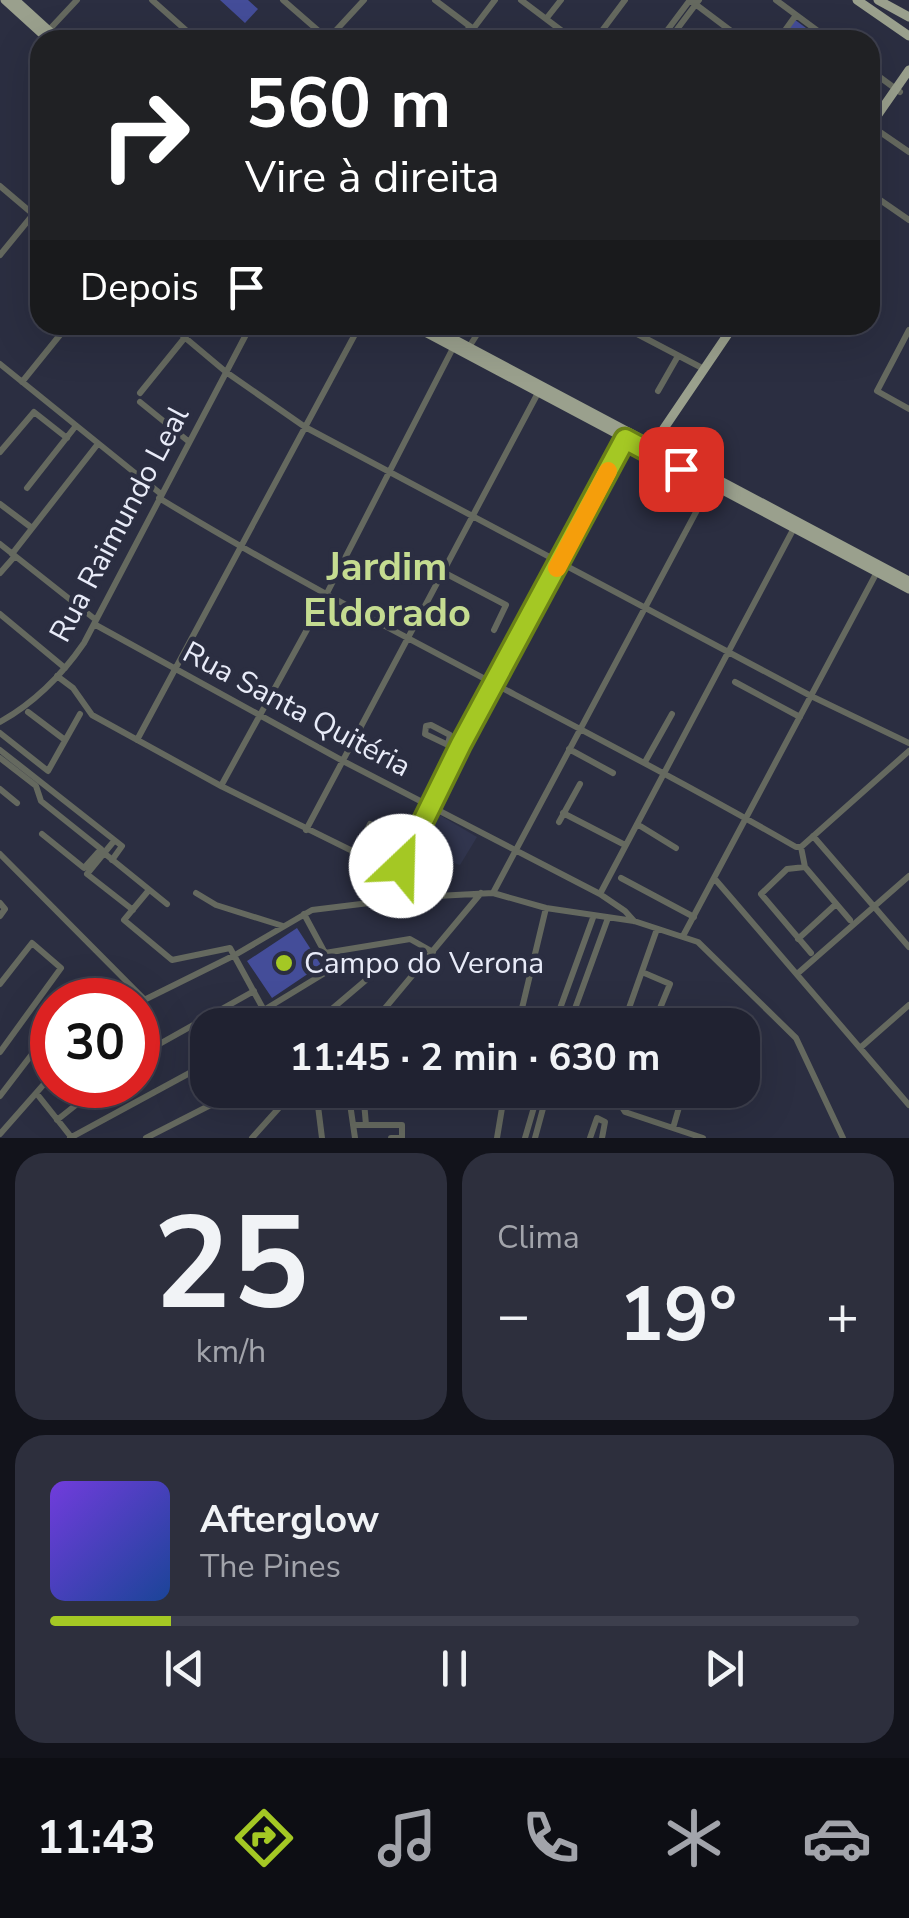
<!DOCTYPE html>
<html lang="pt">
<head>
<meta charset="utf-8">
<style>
  body { margin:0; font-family:"Nunito Sans",sans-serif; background:#2d2f3d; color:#f1f3f6; height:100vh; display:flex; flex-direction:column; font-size:38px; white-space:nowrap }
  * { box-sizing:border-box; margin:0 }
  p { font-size:32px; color:#a2a4ab }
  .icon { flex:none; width:55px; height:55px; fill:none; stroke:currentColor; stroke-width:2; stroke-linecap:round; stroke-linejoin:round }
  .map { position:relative; height:1138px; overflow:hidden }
  .details { display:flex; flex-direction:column; gap:15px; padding:15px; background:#12131b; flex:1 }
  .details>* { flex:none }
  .hud { position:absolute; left:30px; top:30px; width:850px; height:305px; border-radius:30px; box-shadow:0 10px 40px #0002,0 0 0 2px #3d3f4d; background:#202124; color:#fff; overflow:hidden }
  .speed { position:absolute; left:30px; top:978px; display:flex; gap:20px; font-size:50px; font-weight:700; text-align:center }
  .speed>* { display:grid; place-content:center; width:130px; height:130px; border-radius:50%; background:#202231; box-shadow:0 10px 40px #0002,0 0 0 2px #3d3f4d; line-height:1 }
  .speed .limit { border:15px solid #d22; background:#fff; color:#111 }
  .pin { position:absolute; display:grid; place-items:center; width:85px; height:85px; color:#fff; margin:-42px; border-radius:20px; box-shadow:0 5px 15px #0006 }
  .me { position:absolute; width:110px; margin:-55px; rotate:24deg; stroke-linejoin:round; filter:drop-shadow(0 0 8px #0008) }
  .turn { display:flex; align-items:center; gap:35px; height:210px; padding:0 50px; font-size:45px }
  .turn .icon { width:130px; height:130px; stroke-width:2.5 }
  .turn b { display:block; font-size:70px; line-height:85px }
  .then { display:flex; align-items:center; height:95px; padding:0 50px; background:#0003; gap:20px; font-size:38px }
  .big { font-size:75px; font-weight:700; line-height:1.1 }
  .details .tile { flex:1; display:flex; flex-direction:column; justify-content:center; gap:15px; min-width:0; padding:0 35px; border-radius:30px; background:#2d2f3d }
  .details .dial { align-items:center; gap:0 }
  .dial b { font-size:130px; line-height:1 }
  .song { display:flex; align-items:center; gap:30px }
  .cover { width:120px; height:120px; border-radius:15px; background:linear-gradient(135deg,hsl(260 70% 55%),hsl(220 70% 35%)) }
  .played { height:10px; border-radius:5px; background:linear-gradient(90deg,#a4c824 15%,#3d3f4d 15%) }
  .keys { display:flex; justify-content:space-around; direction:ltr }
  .heat { display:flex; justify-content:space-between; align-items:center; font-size:55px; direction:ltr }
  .details .tiles { flex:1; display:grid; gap:15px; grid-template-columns:1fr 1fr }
  .tile:last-child { grid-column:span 2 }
  .trip { position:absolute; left:190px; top:1008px; width:570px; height:100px; border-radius:30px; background:#202231; box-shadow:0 10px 40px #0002,0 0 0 2px #3d3f4d; font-weight:700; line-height:100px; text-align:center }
  .tab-bar { display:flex; height:160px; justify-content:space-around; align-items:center; background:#0d0e14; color:#a2a4ab }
  .tab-bar .icon { width:70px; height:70px }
  .tab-bar .active { color:#a4c824 }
  .tab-bar b { font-size:45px; color:#f1f3f6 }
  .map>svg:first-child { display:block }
  .built { fill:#31354e }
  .green { fill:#444d99 }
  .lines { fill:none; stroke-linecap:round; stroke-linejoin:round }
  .minor { stroke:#65695f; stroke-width:6 }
  .major { stroke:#9aa08d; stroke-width:9 }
  .route-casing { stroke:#6b8217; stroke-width:25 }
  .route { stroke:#a4c824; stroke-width:18 }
  .slow { stroke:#f59e0b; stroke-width:18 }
  .poi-dot { fill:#a4c824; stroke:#2b2e41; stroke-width:4 }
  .labels { text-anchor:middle; stroke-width:9; stroke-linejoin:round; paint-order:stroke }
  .street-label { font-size:30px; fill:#e8ebf8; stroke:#2b2e41 }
  .poi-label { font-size:30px; fill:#e8ebf8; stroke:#2b2e41; text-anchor:start }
  .district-label { font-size:40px; font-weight:bold; fill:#c5dc91; stroke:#2b2e41 }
</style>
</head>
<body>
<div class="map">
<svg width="909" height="1138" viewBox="0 0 909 1138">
  <rect width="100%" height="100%" fill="#2b2e41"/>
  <path class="built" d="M431 810 477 837 460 865 451 862 449 889H417L405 873 407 859Z"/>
  <path class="green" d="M220 0H248L258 9 245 23Z
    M794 19 822 40H779Z
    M297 928 321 965 272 998 247 961Z"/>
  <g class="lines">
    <path class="minor" d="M152 0 197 40
      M283 0 329 40
      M435 0 488 40
      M521 0 574 40
      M776 0 830 40
      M546 19 561 0
      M473 29 495 0
      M48 31 77 0
      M328 39 364 0
      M458 40 470 27
      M595 40 625 0
      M660 40 690 0 743 40
      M669 40 699 0
      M778 40 796 15
      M870 70 900 92
      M870 139 875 133 880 132 909 152
      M0 186 40 220
      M870 193 909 220
      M0 255 40 206
      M170 325 226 372 305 427 811 696 909 743
      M620 325 704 369
      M909 330 877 391 909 409
      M469 347 483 325
      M0 364 161 494
      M22 382 68 325
      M658 391 678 356
      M140 393 195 325
      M140 402 188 441
      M0 452 34 412 67 438
      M27 488 75 427
      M159 498C366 624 586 726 796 847H801L909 751
      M0 504 32 528
      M0 544 96 620
      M12 554 97 445
      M443 572 506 605 494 630
      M0 573 15 556
      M0 614 65 668
      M94 624 343 761 600 894 625 911 634 921
      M57 676 73 688 92 715 221 786 401 875
      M735 682 800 717
      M28 712 65 740
      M0 722C34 703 62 675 84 643L251 325
      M431 725 450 735 448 745 425 734 426 726Z
      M0 733 48 771 80 714
      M137 740 360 325
      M569 749 613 773
      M0 750 122 846 112 860
      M0 758 36 786 41 801 101 849 84 868 42 834
      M645 762 672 714
      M221 786 326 595 453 348
      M0 789 17 803
      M563 813 625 845
      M559 822 580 784
      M637 824 676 848
      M306 830 539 391
      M813 836 909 947
      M114 841 87 874 133 910
      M801 847 805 867 850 920
      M104 853 167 904
      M0 854 144 999
      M355 854 370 824
      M805 867 787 869 761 894 811 953
      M621 878 694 917
      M714 878 909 1105
      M149 890 124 920 172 960 230 948 272 1025
      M196 893 216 905 283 926
      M493 893 711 484
      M600 894 794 528
      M417 896 401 875 403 857 625 439
      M0 903 5 909 0 916
      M683 936 877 572
      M798 939 836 904
      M325 953 410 939 433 952
      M642 972 670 984 658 1013
      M797 974 909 876
      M0 984 32 943 61 968 0 1052
      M75 1000 83 989
      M138 1003 235 955 312 910 418 897 493 893 546 908 634 921 698 942 796 1038 843 1138
      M264 1010 328 971 325 953 304 914
      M313 1025 366 980
      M371 1025 481 893
      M518 1025 546 908
      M554 1025 594 915
      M569 1025 608 918
      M623 1025 657 929
      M860 1048 909 1005
      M138 1056 254 991
      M348 1090 355 1138
      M363 1090 366 1125
      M623 1090 620 1104 625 1112 703 1138
      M37 1094 72 1138
      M0 1096 52 1028
      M318 1106 322 1138
      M57 1120 101 1085
      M353 1125H402V1138H391
      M673 1128 684 1090
      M0 1134 52 1075
      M70 1138 208 1063
      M146 1138 240 1090
      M252 1138 295 1090
      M497 1138 505 1090
      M525 1138 539 1090
      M535 1138 548 1090
      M590 1138 597 1118 605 1122 602 1138"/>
    <path class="major" d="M5 0 49 40
      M15 0 59 40
      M857 0 909 36
      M878 0 909 17
      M870 126 909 70
      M412 325 909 589
      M427 325 909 581
      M652 452V446L734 325"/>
  </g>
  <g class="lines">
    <defs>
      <path id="route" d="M401 866 461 744 625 439 681 469"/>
    </defs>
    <use href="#route" class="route-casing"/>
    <use href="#route" class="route"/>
    <path class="slow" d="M557 568 608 471"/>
  </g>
  <circle class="poi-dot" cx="284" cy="963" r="10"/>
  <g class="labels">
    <g class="street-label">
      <text transform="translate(119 524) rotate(-62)" y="10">Rua Raimundo Leal</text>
      <text transform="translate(297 709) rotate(28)" y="10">Rua Santa Quitéria</text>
    </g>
    <g class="poi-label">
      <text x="304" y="973">Campo do Verona</text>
    </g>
    <g class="district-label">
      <text x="387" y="580">Jardim<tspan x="387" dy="46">Eldorado</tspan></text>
    </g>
  </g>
</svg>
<div class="speed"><div class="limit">30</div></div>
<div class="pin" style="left:681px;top:469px;background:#d93025"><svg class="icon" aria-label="arrive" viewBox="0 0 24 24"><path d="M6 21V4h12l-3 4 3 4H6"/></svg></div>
<svg class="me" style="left:401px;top:866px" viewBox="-20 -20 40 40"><circle r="19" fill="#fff"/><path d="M0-13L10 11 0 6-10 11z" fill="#a4c824"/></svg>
<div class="trip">11:45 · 2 min · 630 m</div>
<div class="hud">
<div class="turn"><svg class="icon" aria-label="right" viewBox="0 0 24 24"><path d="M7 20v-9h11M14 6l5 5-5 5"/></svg><div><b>560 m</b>Vire à direita</div></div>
<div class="then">Depois<svg class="icon" aria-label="arrive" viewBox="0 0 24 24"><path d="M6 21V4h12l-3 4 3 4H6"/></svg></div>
</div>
</div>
<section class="details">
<div class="tiles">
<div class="tile dial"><b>25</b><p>km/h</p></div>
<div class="tile"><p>Clima</p>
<div class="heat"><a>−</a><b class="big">19°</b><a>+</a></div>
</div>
<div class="tile">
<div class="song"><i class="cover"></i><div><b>Afterglow</b><p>The Pines</p></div></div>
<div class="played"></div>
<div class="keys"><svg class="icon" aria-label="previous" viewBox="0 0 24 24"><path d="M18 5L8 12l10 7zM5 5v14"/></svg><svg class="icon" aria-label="pause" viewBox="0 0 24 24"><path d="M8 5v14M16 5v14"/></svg><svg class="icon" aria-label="next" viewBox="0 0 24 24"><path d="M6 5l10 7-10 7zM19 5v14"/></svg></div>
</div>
</div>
</section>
<nav class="tab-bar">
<b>11:43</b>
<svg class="icon active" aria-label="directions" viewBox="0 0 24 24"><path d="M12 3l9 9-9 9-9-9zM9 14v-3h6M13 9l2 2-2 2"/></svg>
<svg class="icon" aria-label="music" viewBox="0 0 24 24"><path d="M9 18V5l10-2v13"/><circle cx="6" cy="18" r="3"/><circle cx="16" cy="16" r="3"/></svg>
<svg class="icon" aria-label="phone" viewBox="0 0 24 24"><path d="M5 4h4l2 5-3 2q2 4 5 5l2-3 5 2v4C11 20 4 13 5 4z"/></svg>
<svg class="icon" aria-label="climate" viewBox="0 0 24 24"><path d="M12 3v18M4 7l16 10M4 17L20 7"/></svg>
<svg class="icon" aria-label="car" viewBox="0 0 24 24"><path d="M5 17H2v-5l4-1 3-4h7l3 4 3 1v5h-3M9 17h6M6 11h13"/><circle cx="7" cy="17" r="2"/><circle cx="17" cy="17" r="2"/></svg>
</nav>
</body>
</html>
